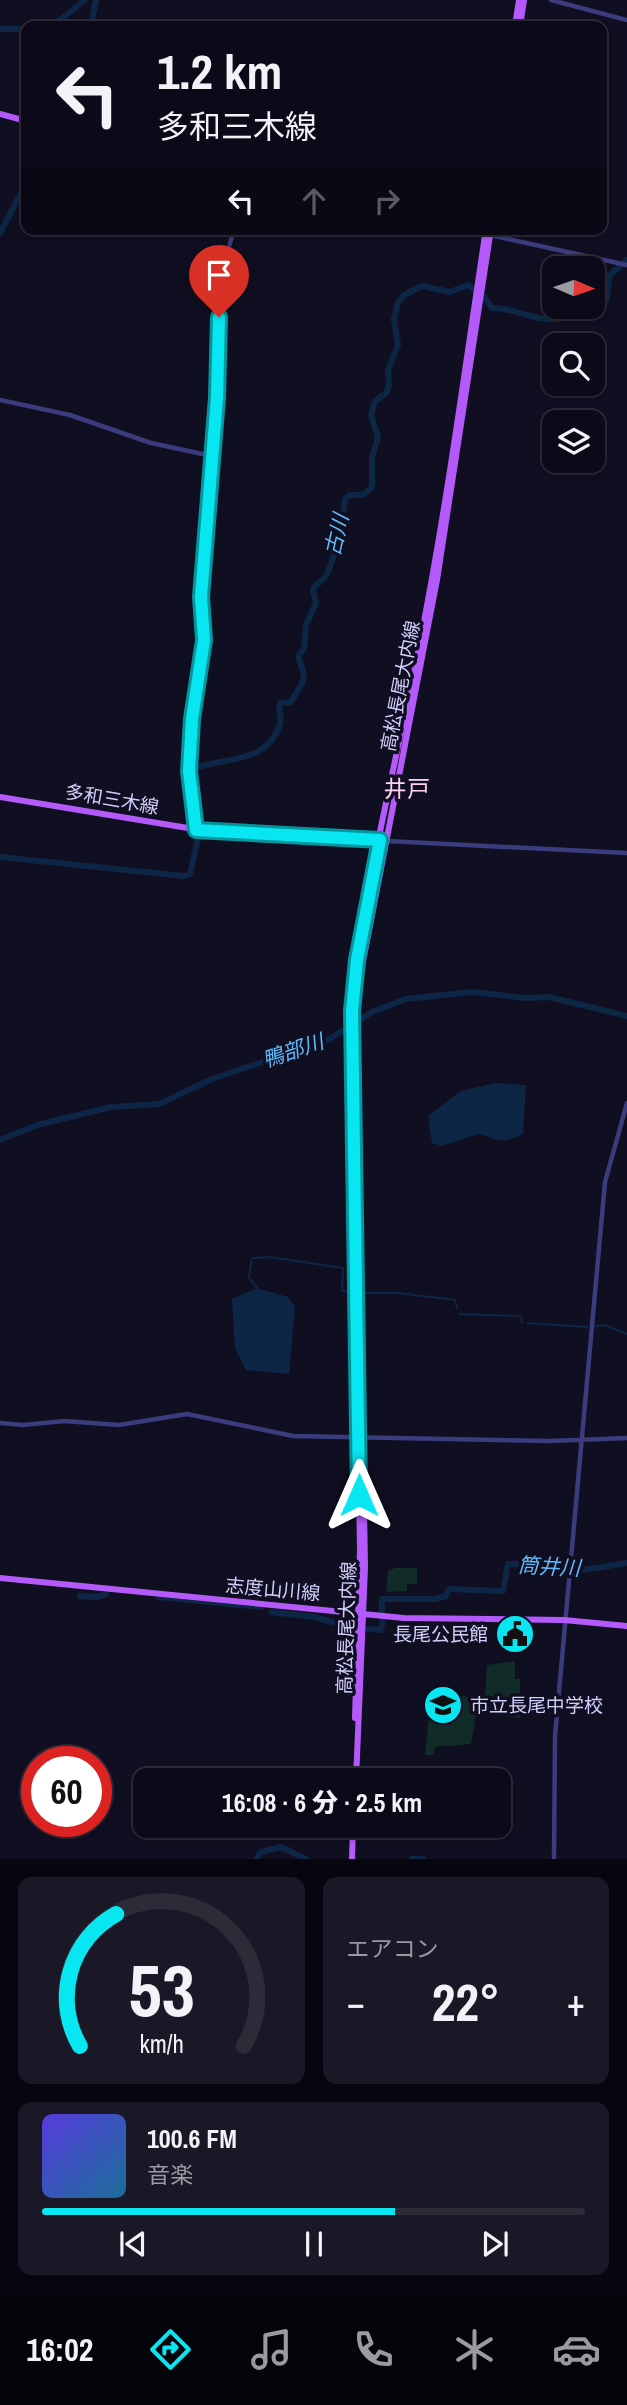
<!DOCTYPE html>
<html lang="ja">
<head>
<meta charset="utf-8">
<style>
  body { margin:0; font-family:"Archivo Narrow","Noto Sans JP",sans-serif; background:#1a1826; color:#f1f3f6; height:100vh; display:flex; flex-direction:column; font-size:26px; white-space:nowrap }
  * { box-sizing:border-box; margin:0 }
  p { font-size:23px; color:#9a9aa2 }
  .icon { flex:none; width:38px; height:38px; fill:none; stroke:currentColor; stroke-width:2; stroke-linecap:round; stroke-linejoin:round }
  .map { position:relative; height:1859px; overflow:hidden }
  .details { display:flex; flex-direction:column; gap:18px; padding:18px; background:#07060e; flex:1 }
  .details>* { flex:none }
  .top-card { position:absolute; left:21px; top:21px; width:586px; height:214px; border-radius:14px; box-shadow:0 2px 5px #0004,0 0 0 2px #2c2b38; background:#0c0a19; color:#f1f3f6; overflow:hidden }
  .needle { width:46px; rotate:92deg }
  .tools { position:absolute; left:542px; top:256px; display:grid; gap:14px }
  .tools a { display:grid; place-items:center; width:63px; height:63px; border-radius:14px; background:#0c0a19; box-shadow:0 2px 5px #0004,0 0 0 2px #2c2b38; font-size:35px }
  .speed { position:absolute; left:21px; top:1746px; display:flex; gap:14px; font-size:35px; font-weight:700; text-align:center }
  .speed>* { display:grid; place-content:center; width:91px; height:91px; border-radius:50%; background:#0c0a19; box-shadow:0 2px 5px #0004,0 0 0 2px #2c2b38; line-height:1 }
  .speed .limit { border:10px solid #d22; background:#fff; color:#111 }
  .pin { position:absolute; display:grid; place-items:center; width:60px; height:60px; color:#fff; margin:-72px -30px; border-radius:50% 50% 50% 0; rotate:-45deg; box-shadow:0 0 7px #0007 }
  .pin .icon { rotate:45deg }
  .me { position:absolute; width:77px; margin:-38px; rotate:0deg; stroke-linejoin:round; filter:drop-shadow(0 0 5px #0008) }
  .turn { display:flex; align-items:center; gap:24px; height:147px; padding:0 21px; font-size:32px }
  .turn .icon { width:91px; height:91px; stroke-width:2.5 }
  .turn b { display:block; font-size:49px; line-height:60px }
  .lanes { display:flex; align-items:center; height:66px; padding:0 21px; background:#0003; justify-content:center; gap:35px; direction:ltr }
  .lanes .off { opacity:.35 }
  .big { font-size:52px; font-weight:800; line-height:1.1 }
  .details .widget { flex:1; display:flex; flex-direction:column; justify-content:center; gap:10px; min-width:0; padding:0 24px; border-radius:14px; background:#1a1826 }
  .details .dial { align-items:center; gap:0 }
  .dial svg { height:182px; overflow:visible; fill:none; stroke:#2c2b38; stroke-width:7; stroke-linecap:round; text-anchor:middle }
  .dial text { fill:#f1f3f6; stroke:none }
  .song { display:flex; align-items:center; gap:21px }
  .cover { width:84px; height:84px; border-radius:10px; background:linear-gradient(135deg,hsl(250 70% 55%),hsl(200 70% 35%)) }
  .played { height:7px; border-radius:4px; background:linear-gradient(90deg,#08e6f1 65%,#2c2b38 65%) }
  .keys { display:flex; justify-content:space-around; direction:ltr }
  .heat { display:flex; justify-content:space-between; align-items:center; font-size:38px; direction:ltr }
  .details .tiles { flex:1; display:grid; gap:18px; grid-template-columns:1fr 1fr }
  .widget:last-child { grid-column:span 2 }
  .trip { position:absolute; left:133px; top:1768px; width:378px; height:70px; border-radius:14px; background:#0c0a19; box-shadow:0 2px 5px #0004,0 0 0 2px #2c2b38; font-weight:800; line-height:70px; text-align:center }
  .menu { display:flex; height:112px; justify-content:space-around; align-items:center; background:#05040a; color:#9a9aa2 }
  .menu .icon { width:49px; height:49px }
  .menu .active { color:#08e6f1 }
  .menu b { font-size:32px; color:#f1f3f6 }
  .map>svg:first-child { display:block }
  .green { fill:#112b28 }
  .water { fill:#0e2645 }
  .lines { fill:none; stroke-linecap:round; stroke-linejoin:round }
  .stream { stroke:#0e2645; stroke-width:2 }
  .river { stroke:#0e2645; stroke-width:6 }
  .minor { stroke:#3a3c7e; stroke-width:4.5 }
  .major { stroke:#b55afa; stroke-width:6 }
  .route-casing { stroke:#05969d; stroke-width:18 }
  .route { stroke:#08e6f1; stroke-width:12 }
  .labels { text-anchor:middle; stroke-width:7; stroke-linejoin:round; paint-order:stroke }
  .street-label { font-size:19px; fill:#d2cffd; stroke:#100e21 }
  .poi-label { font-size:19px; fill:#d2cffd; stroke:#100e21; text-anchor:end }
  .water-label { font-size:21px; font-style:italic; fill:#61bbfa; stroke:#100e21 }
  .quarter-label { font-size:23px; fill:#fdd1f0; stroke:#100e21 }
</style>
</head>
<body>
<div class="map">
<svg width="627" height="1859" viewBox="0 0 627 1859">
  <rect width="100%" height="100%" fill="#100e21"/>
  <path class="green" d="M395 1568H417V1584H407V1591L386 1592 388 1571Z
    M515 1661V1679H520V1718L502 1716 501 1712H489L484 1708 487 1665Z
    M431 1694 474 1697 478 1702 471 1744 435 1747 434 1755H425Z"/>
  <path class="water" d="M495 1083 526 1085 523 1134C497 1146 501 1139 478 1134L442 1146 432 1143 428 1116 461 1091Z
    M257 1288 288 1297 295 1307 289 1374 246 1370 235 1349 232 1299Z"/>
  <g class="lines">
    <path class="stream" d="M257 1288 249 1277 252 1258 269 1257 343 1268 342 1291 351 1292
      M366 1293H398L455 1300 457 1308
      M459 1314 521 1316 522 1323
      M527 1323 588 1327
      M595 1326 605 1325 627 1334"/>
    <path class="river" d="M43 26 55 24 85 0
      M91 26 96 0
      M0 29H26
      M0 233 26 184
      M593 300 607 299 609 276 627 260
      M198 823 194 768C226 757 267 764 280 724 282 717 278 710 280 703L291 702C305 676 308 684 298 656L304 649 306 625 316 603 313 590C316 582 324 582 327 574 337 552 343 522 345 499L350 495H363L372 487V458L378 437 371 415 375 401 386 393 389 386 388 370 398 345 394 319 398 303 404 295 422 286 450 292 468 285 485 298 492 308C518 308 538 324 563 318L570 306
      M0 857 184 876 190 874 199 834
      M0 1140 37 1125 111 1107 159 1104 212 1079 328 1040 372 1012 406 999 472 992 527 998 549 997 627 1016
      M80 1596 97 1597 106 1594
      M159 1597 261 1607
      M382 1610V1599H435L446 1596 449 1589 503 1591 508 1564 566 1565 583 1570 627 1563
      M271 1612 314 1617 354 1628
      M368 1629 381 1630 383 1619
      M256 1859 261 1852 281 1847 306 1859
      M412 1859H423"/>
    <path class="minor" d="M551 0 627 20
      M490 235 627 265
      M0 400 70 415 151 443 212 456
      M196 830 189 771 192 719 204 640 201 597 217 398V337L225 261 234 229
      M387 841 627 853
      M0 1423 23 1425 64 1421 119 1425 187 1414 293 1436 550 1441 627 1438
      M554 1859 555 1736 605 1182 627 1103"/>
    <path class="major" d="M515 26 519 0
      M520 26 524 0
      M0 114 26 121
      M462 229 488 234
      M0 797 200 830 383 840
      M0 1578 404 1618 564 1620 627 1626
      M355 1718 360 1549 351 1049C355 912 394 777 420 642 447 506 465 367 486 229
      M356 1780 365 1567 356 1046 359 982 437 580 491 229
      M352 1859 353 1825"/>
  </g>
  <g class="lines">
    <defs>
      <path id="route" d="M219 317 217 398 201 597 204 640 192 719 189 771 196 830 380 840 357 960 352 1011 359 1495"/>
    </defs>
    <use href="#route" class="route-casing"/>
    <use href="#route" class="route"/>
  </g>
  <defs>
    <symbol id="civic-disc" viewBox="-11 -11 22 22"><circle r="9.5" fill="#08e6f1" stroke="#100e21"/><path d="M-.6-6.5H3V-4.5H.6V-3L4-1V1h2V6H-6V1h2V-1L-.6-3ZM-1.2 2.5V6h2.4V2.5Z" fill="#111"/></symbol>
    <symbol id="school-disc" viewBox="-11 -11 22 22"><circle r="9.5" fill="#08e6f1" stroke="#100e21"/><path d="M0-5L7-2L0 1L-7-2ZM-4 1L0 2.5L4 1V4Q0 6-4 4Z" fill="#111"/></symbol>
  </defs>
  <g fill-rule="evenodd">
    <use href="#civic-disc" x="493" y="1612" width="44" height="44"/>
    <use href="#school-disc" x="421" y="1683" width="44" height="44"/>
  </g>
  <g class="labels">
    <g class="street-label">
      <text transform="translate(400 686) rotate(-79)" y="7">高松長尾大内線</text>
      <text transform="translate(112 799) rotate(10)" y="7">多和三木線</text>
      <text transform="translate(273 1589) rotate(5)" y="7">志度山川線</text>
      <text transform="translate(346 1628) rotate(-88)" y="7">高松長尾大内線</text>
    </g>
    <g class="poi-label">
      <text x="488" y="1641">長尾公民館</text>
      <text x="470" y="1712" text-anchor="start">市立長尾中学校</text>
    </g>
    <g class="water-label">
      <text transform="translate(337 535) rotate(-77)" y="7">古川</text>
      <text transform="translate(293 1051) rotate(-19)" y="7">鴨部川</text>
      <text transform="translate(549 1567) rotate(3)" y="7">筒井川</text>
    </g>
    <g class="quarter-label">
      <text x="407" y="797">井戸</text>
    </g>
  </g>
</svg>
<div class="tools">
<a><svg class="needle" viewBox="-14 -14 28 28"><path d="M0-13l5 13h-10z" fill="#e53935"/><path d="M0 13l5-13h-10z" fill="#9a9aa2"/></svg></a>
<a><svg class="icon" aria-label="search" viewBox="0 0 24 24"><circle cx="10" cy="10" r="6"/><path d="M15 15l6 6"/></svg></a>
<a><svg class="icon" aria-label="layers" viewBox="0 0 24 24"><path d="M12 4l9 5-9 5-9-5zM3 14l9 5 9-5"/></svg></a>
</div>
<div class="speed"><div class="limit">60</div></div>
<div class="pin" style="left:219px;top:317px;background:#d93025"><svg class="icon" aria-label="arrive" viewBox="0 0 24 24"><path d="M6 21V4h12l-3 4 3 4H6"/></svg></div>
<svg class="me" style="left:359px;top:1495px" viewBox="-20 -20 40 40"><path d="M0-17L14 15 0 8-14 15z" fill="#08e6f1" stroke="#fff" stroke-width="4"/></svg>
<div class="trip">16:08 · 6 分 · 2.5 km</div>
<div class="top-card">
<div class="turn"><svg class="icon" aria-label="left" viewBox="0 0 24 24"><path d="M17 20v-9H6M10 6l-5 5 5 5"/></svg><div><b>1.2 km</b>多和三木線</div></div>
<div class="lanes"><svg class="icon" aria-label="left" viewBox="0 0 24 24"><path d="M17 20v-9H6M10 6l-5 5 5 5"/></svg><svg class="icon off" aria-label="ahead" viewBox="0 0 24 24"><path d="M12 20V5M6 11l6-6 6 6"/></svg><svg class="icon off" aria-label="right" viewBox="0 0 24 24"><path d="M7 20v-9h11M14 6l5 5-5 5"/></svg></div>
</div>
</div>
<section class="details">
<div class="tiles">
<div class="widget dial"><svg viewBox="0 0 100 80">
<path d="M14 69A42 42 0 1 1 86 69"/>
<path d="M14 69A42 42 0 0 1 30 11" stroke="#08e6f1"/>
<text x="50" y="56" font-size="32" font-weight="700">53</text>
<text x="50" y="72" font-size="11">km/h</text>
</svg></div>
<div class="widget"><p>エアコン</p>
<div class="heat"><a>−</a><b class="big">22°</b><a>+</a></div>
</div>
<div class="widget">
<div class="song"><i class="cover"></i><div><b>100.6 FM</b><p>音楽</p></div></div>
<div class="played"></div>
<div class="keys"><svg class="icon" aria-label="previous" viewBox="0 0 24 24"><path d="M18 5L8 12l10 7zM5 5v14"/></svg><svg class="icon" aria-label="pause" viewBox="0 0 24 24"><path d="M8 5v14M16 5v14"/></svg><svg class="icon" aria-label="next" viewBox="0 0 24 24"><path d="M6 5l10 7-10 7zM19 5v14"/></svg></div>
</div>
</div>
</section>
<nav class="menu">
<b>16:02</b>
<svg class="icon active" aria-label="directions" viewBox="0 0 24 24"><path d="M12 3l9 9-9 9-9-9zM9 14v-3h6M13 9l2 2-2 2"/></svg>
<svg class="icon" aria-label="music" viewBox="0 0 24 24"><path d="M9 18V5l10-2v13"/><circle cx="6" cy="18" r="3"/><circle cx="16" cy="16" r="3"/></svg>
<svg class="icon" aria-label="phone" viewBox="0 0 24 24"><path d="M5 4h4l2 5-3 2q2 4 5 5l2-3 5 2v4C11 20 4 13 5 4z"/></svg>
<svg class="icon" aria-label="climate" viewBox="0 0 24 24"><path d="M12 3v18M4 7l16 10M4 17L20 7"/></svg>
<svg class="icon" aria-label="car" viewBox="0 0 24 24"><path d="M5 17H2v-5l4-1 3-4h7l3 4 3 1v5h-3M9 17h6M6 11h13"/><circle cx="7" cy="17" r="2"/><circle cx="17" cy="17" r="2"/></svg>
</nav>
</body>
</html>
